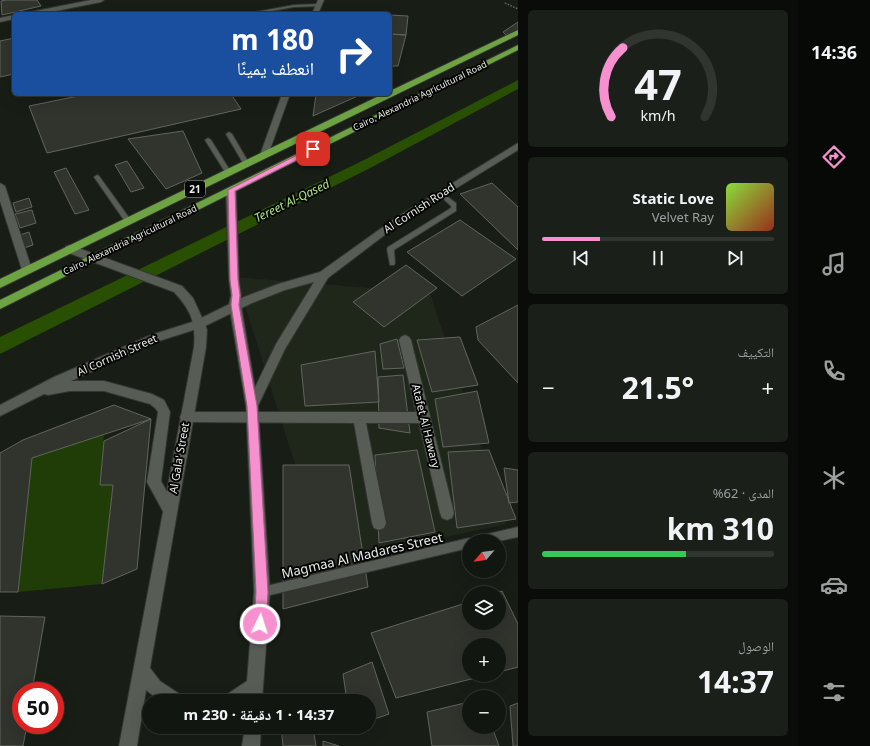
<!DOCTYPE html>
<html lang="ar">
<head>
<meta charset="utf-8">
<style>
  body { margin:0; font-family:"Noto Sans","Noto Naskh Arabic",sans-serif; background:#1b1f19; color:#f1f3f6; direction:rtl; height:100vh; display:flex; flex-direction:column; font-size:15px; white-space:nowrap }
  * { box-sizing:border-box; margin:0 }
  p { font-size:13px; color:#9c9f9f }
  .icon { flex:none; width:22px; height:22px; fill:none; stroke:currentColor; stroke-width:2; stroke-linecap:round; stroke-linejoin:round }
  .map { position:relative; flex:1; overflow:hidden; direction:ltr }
  .panel { display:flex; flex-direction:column; gap:10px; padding:10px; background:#0a0c09; width:280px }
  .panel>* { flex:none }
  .hud { position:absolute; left:12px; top:12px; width:380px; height:84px; border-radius:6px; box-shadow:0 4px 16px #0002,0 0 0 1px #313530; direction:rtl; background:#1a4fa0; color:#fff; overflow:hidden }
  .needle { width:26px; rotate:242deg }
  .tools { position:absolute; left:462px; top:534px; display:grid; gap:8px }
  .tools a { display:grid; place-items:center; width:44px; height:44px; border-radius:50%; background:#121610; box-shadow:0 4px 16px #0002,0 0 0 1px #313530; font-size:20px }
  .speed { position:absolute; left:12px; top:682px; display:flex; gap:8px; font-size:20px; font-weight:700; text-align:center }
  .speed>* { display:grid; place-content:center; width:52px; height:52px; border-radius:50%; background:#121610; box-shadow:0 4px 16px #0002,0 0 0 1px #313530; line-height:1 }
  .speed .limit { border:6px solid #d22; background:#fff; color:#111 }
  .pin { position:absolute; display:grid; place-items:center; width:34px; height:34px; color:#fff; margin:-17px; border-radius:8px; box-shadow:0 2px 6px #0006 }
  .me { position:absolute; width:44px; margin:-22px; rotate:4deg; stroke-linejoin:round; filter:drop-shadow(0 0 3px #0008) }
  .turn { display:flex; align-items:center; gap:14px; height:84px; padding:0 12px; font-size:18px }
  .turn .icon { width:52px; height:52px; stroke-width:2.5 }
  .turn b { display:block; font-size:28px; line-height:34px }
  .big { font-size:30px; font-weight:700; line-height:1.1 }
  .panel .widget { flex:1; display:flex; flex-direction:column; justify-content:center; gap:6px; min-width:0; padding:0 14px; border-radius:6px; background:#1b1f19 }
  .panel .dial { align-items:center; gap:0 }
  .dial svg { height:104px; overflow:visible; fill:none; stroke:#313530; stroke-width:7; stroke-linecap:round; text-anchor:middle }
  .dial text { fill:#f1f3f6; stroke:none }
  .song { display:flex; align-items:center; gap:12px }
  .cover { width:48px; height:48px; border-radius:6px; background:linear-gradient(135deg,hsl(90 70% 55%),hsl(10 70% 35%)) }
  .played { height:4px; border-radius:2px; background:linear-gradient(90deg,#f790ce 25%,#313530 25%) }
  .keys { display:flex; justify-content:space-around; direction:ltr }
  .heat { display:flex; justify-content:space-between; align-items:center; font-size:22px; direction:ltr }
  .charge { height:6px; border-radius:3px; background:linear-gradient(90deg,#34c759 62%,#313530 0) }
  .trip { position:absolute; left:142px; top:694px; width:234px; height:40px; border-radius:20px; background:#121610; box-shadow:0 4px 16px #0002,0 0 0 1px #313530; font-weight:700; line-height:40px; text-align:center; direction:rtl }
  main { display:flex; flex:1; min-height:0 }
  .tabs { display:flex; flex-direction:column; width:72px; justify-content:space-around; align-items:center; background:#070906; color:#9c9f9f }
  .tabs .icon { width:28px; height:28px }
  .tabs .selected { color:#f790ce }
  .tabs b { font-size:18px; color:#f1f3f6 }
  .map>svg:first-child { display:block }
  .built { fill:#1f271b }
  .green { fill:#213d07 }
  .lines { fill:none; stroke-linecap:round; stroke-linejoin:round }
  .canal { fill:#294f02; fill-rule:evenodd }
  .building { fill:#30342d; stroke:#60655d }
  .service-casing { stroke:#323531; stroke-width:2 }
  .minor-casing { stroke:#323531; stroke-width:2 }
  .tertiary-casing { stroke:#323531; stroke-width:2 }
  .secondary-casing { stroke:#323531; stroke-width:2 }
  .trunk-casing { stroke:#323531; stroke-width:2 }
  .path { stroke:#656a64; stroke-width:1.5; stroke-dasharray:1.5 1.5; stroke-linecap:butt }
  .service { fill:#575c54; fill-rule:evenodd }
  .minor { fill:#575c54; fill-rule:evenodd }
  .tertiary { fill:#575c54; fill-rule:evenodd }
  .secondary { fill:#575c54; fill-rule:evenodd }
  .trunk { fill:#6ea343; fill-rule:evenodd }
  .route { fill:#f790ce; stroke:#a15e86 }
  .labels { text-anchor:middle; stroke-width:4; stroke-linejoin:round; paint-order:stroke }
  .far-street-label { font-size:9px; fill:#e9ece8; stroke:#050604 }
  .shield { fill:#050604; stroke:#a5a7a4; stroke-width:1 }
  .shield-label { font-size:10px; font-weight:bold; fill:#e9ece8 }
  .street-label { font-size:11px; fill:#e9ece8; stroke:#050604 }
  .water-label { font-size:12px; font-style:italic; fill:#aae384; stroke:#050604 }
  .near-street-label { font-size:13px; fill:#e9ece8; stroke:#050604 }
</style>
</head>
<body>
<main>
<nav class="tabs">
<b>14:36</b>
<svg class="icon selected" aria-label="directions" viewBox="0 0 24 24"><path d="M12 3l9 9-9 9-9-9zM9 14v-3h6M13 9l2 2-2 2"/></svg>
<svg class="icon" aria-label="music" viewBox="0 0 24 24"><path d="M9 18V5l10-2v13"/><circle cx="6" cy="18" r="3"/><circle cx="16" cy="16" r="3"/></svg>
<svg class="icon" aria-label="phone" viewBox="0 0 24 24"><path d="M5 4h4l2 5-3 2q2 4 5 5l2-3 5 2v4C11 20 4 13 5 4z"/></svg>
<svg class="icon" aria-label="climate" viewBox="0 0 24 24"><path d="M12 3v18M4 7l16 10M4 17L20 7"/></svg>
<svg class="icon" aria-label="car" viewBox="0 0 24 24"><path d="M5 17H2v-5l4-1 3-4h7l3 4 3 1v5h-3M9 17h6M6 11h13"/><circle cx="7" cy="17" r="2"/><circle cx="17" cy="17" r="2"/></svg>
<svg class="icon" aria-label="filters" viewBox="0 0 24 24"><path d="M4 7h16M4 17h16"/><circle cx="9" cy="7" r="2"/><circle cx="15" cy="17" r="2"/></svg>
</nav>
<section class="panel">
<div class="widget dial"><svg viewBox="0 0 100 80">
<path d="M14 69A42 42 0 1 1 86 69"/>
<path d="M14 69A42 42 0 0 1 23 16" stroke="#f790ce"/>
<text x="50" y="56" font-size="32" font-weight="700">47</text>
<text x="50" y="72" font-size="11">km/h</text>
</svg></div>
<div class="widget">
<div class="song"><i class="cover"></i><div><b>Static Love</b><p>Velvet Ray</p></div></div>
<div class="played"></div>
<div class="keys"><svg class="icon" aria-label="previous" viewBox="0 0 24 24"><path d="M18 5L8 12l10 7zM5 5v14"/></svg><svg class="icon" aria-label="pause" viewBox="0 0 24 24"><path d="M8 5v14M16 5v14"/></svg><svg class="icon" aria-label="next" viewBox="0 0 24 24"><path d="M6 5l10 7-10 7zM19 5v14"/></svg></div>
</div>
<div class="widget"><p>التكييف</p>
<div class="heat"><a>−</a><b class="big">21.5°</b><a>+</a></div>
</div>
<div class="widget"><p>المدى · 62%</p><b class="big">310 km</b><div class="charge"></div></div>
<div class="widget"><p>الوصول</p><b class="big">14:37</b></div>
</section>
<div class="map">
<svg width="518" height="746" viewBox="0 0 518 746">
  <rect width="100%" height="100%" fill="#181d16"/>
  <path class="built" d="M236 277 430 293 506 524 326 563Z"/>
  <path class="green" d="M104 434 100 485H113L102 584 18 592 32 458Z"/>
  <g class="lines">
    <path class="canal" d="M518 80V89L374 166 0 354V337L364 160Z"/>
  </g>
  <path class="building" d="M6 0H37L41 6 2 15 1 1Z
    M390 15 408 16 406 35 390 34Z
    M518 22V30L506 35 503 32Z
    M390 34 406 35 398 66H390Z
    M14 38V74L0 77V41Z
    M88 94H231L241 109 47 153 29 106Z
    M316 94H359L360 95 313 116Z
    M183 131 202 173 166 189 128 139Z
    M127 161 144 188 131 192 115 165Z
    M66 168 89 210 75 214 54 172Z
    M492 183 518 207V250L460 194Z
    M29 198 32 207 16 212 13 203Z
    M32 210 36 223 20 228 15 214Z
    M460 220 516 259 462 296 407 252Z
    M29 232 33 245 24 248 20 235Z
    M406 265 437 288 384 327 353 302Z
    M518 305V383L478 340 476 327Z
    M460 337 478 385 432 392 417 340Z
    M397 339 404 368 383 369 380 344Z
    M375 351 379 402 305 406 301 365Z
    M403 375 410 433 379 428 378 377Z
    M477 391 489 443 443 447 435 399Z
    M114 405 151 419 32 458 18 592H0V453L23 440Z
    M151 419 137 569 102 584 113 485H100L104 441Z
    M417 450 435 532 379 543 375 455Z
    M489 450 516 519 457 528 448 452Z
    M283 465H349L368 587 283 609Z
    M504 468 518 470V502L509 503Z
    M502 591 518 624V667L499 672V645H469V675H487L396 698 371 633 469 602V623H499V593H496Z
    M0 616 45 617 32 691H21V725H27L23 746H0Z
    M372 662 389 714 369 721V701H347L343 674Z
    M469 702V727H492L499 746H432L427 712Z
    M518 703V746H513L510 706Z
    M281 727H313L316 746H283Z
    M323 741 339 746H323Z"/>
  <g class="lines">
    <defs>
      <path id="service" d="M319 4H321V6L294 7 255 14H245L294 5Z
        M229 132 232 134 249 163 248 164H244L243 163 226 134Z
        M208 138 211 140 231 172 230 173H226L225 172 205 140Z
        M97 175 99 176 130 219V223H126L94 177Z
        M440 191 456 203V211L394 250 395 263 394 265H390L387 249 388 247 451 208V206L437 193Z
        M518 527V537L499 541H474L476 538 479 536Z
        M469 538 473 541H469V548L262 597 258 596 257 592 258 588 262 587Z"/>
      <path id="minor" d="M91 0H104L101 2 41 14H27L30 12Z
        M318 0H324L318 14H312Z
        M14 15V19L0 22V18Z
        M282 94H290L268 155 267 157H261L260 155Z
        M0 183 5 186 32 270 31 273H23L22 270 0 201Z
        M405 335 409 337 411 340 454 513 452 518 447 520 442 518 440 513 419 423H366L386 523 384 528 379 530 374 528 372 523 354 423 186 422 182 421 180 417 182 413 186 412H416L399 340 401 337Z"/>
      <path id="tertiary" d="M518 143V150L403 221 328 278 285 349 256 410 252 411 248 410 246 406 276 344 314 282 285 290 252 303 203 327 159 341 71 381H104L152 394 164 400 170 412 161 481 177 510 175 515 170 517 165 515 147 482 158 412 155 408 150 404 104 391H70L48 395 44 394 0 416V405L54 377 151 335 195 321 244 297 278 284 320 272 397 217Z"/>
      <path id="secondary" d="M231 187 236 190 239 280 241 295V305L258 406 270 592 262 701H224L226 695 247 681 254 592 246 406 229 305 231 295 229 280 226 190Z
        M70 245 182 286 193 298 205 324 207 330 206 347 150 668 160 681 181 695 183 701H160L146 690 137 746H119L194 347C196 323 191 310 174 292L66 252 65 249 66 246Z
        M245 727H261L260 746H242Z"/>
      <path id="trunk" d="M518 30V35L0 288V279L383 94H390V91Z
        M518 45V50L0 309V300Z"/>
    </defs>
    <use href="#service" class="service-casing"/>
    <use href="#minor" class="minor-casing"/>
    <use href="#tertiary" class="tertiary-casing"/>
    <use href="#secondary" class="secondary-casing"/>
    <use href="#trunk" class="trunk-casing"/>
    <path class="path" d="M505 3 518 9"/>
    <use href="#service" class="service"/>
    <use href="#minor" class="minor"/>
    <use href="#tertiary" class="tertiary"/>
    <use href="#secondary" class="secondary"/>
    <use href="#trunk" class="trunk"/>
  </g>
  <path class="route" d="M313 147 316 149 315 151 235 191 238 280 240 295 239 305 257 406 268 592 266 624 264 628 260 630 256 628 254 624 256 592 247 406 231 305 232 295 230 280 228 190Z"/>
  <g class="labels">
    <g class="far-street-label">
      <text transform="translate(420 96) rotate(-26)" y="3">Cairo, Alexandria Agricultural Road</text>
      <text transform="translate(130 240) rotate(-26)" y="3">Cairo, Alexandria Agricultural Road</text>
    </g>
    <rect class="shield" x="185" y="181" width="20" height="16" rx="3"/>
    <g class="shield-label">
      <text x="195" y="193">21</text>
    </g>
    <g class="street-label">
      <text transform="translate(419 208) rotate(-33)" y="4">Al Cornish Road</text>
      <text transform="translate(117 355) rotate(-24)" y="4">Al Cornish Street</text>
      <text transform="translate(426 426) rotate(76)" y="4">Atafet Al Hawary</text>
      <text transform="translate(179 458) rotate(-80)" y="4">Al Gala' Street</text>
    </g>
    <g class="water-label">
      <text transform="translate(292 201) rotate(-26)" y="4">Tereet Al-Qased</text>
    </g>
    <g class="near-street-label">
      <text transform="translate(362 555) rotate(-13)" y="5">Magmaa Al Madares Street</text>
    </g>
  </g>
</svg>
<div class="tools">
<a><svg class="needle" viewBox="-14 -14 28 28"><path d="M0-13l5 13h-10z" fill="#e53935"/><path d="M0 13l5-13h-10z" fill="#9c9f9f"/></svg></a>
<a><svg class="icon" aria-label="layers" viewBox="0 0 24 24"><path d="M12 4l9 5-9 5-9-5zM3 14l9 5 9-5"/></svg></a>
<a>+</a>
<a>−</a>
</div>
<div class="speed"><div class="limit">50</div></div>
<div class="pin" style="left:313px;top:149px;background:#d93025"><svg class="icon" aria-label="arrive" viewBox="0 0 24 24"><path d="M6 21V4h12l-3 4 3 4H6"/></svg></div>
<svg class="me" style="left:260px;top:624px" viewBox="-20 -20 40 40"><circle r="17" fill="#f790ce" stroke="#fff" stroke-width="3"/><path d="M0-11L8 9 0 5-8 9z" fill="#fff"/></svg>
<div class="trip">14:37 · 1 دقيقة · 230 m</div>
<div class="hud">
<div class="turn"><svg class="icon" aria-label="right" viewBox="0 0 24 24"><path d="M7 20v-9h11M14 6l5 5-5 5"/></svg><div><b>180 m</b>انعطف يمينًا</div></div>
</div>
</div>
</main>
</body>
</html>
